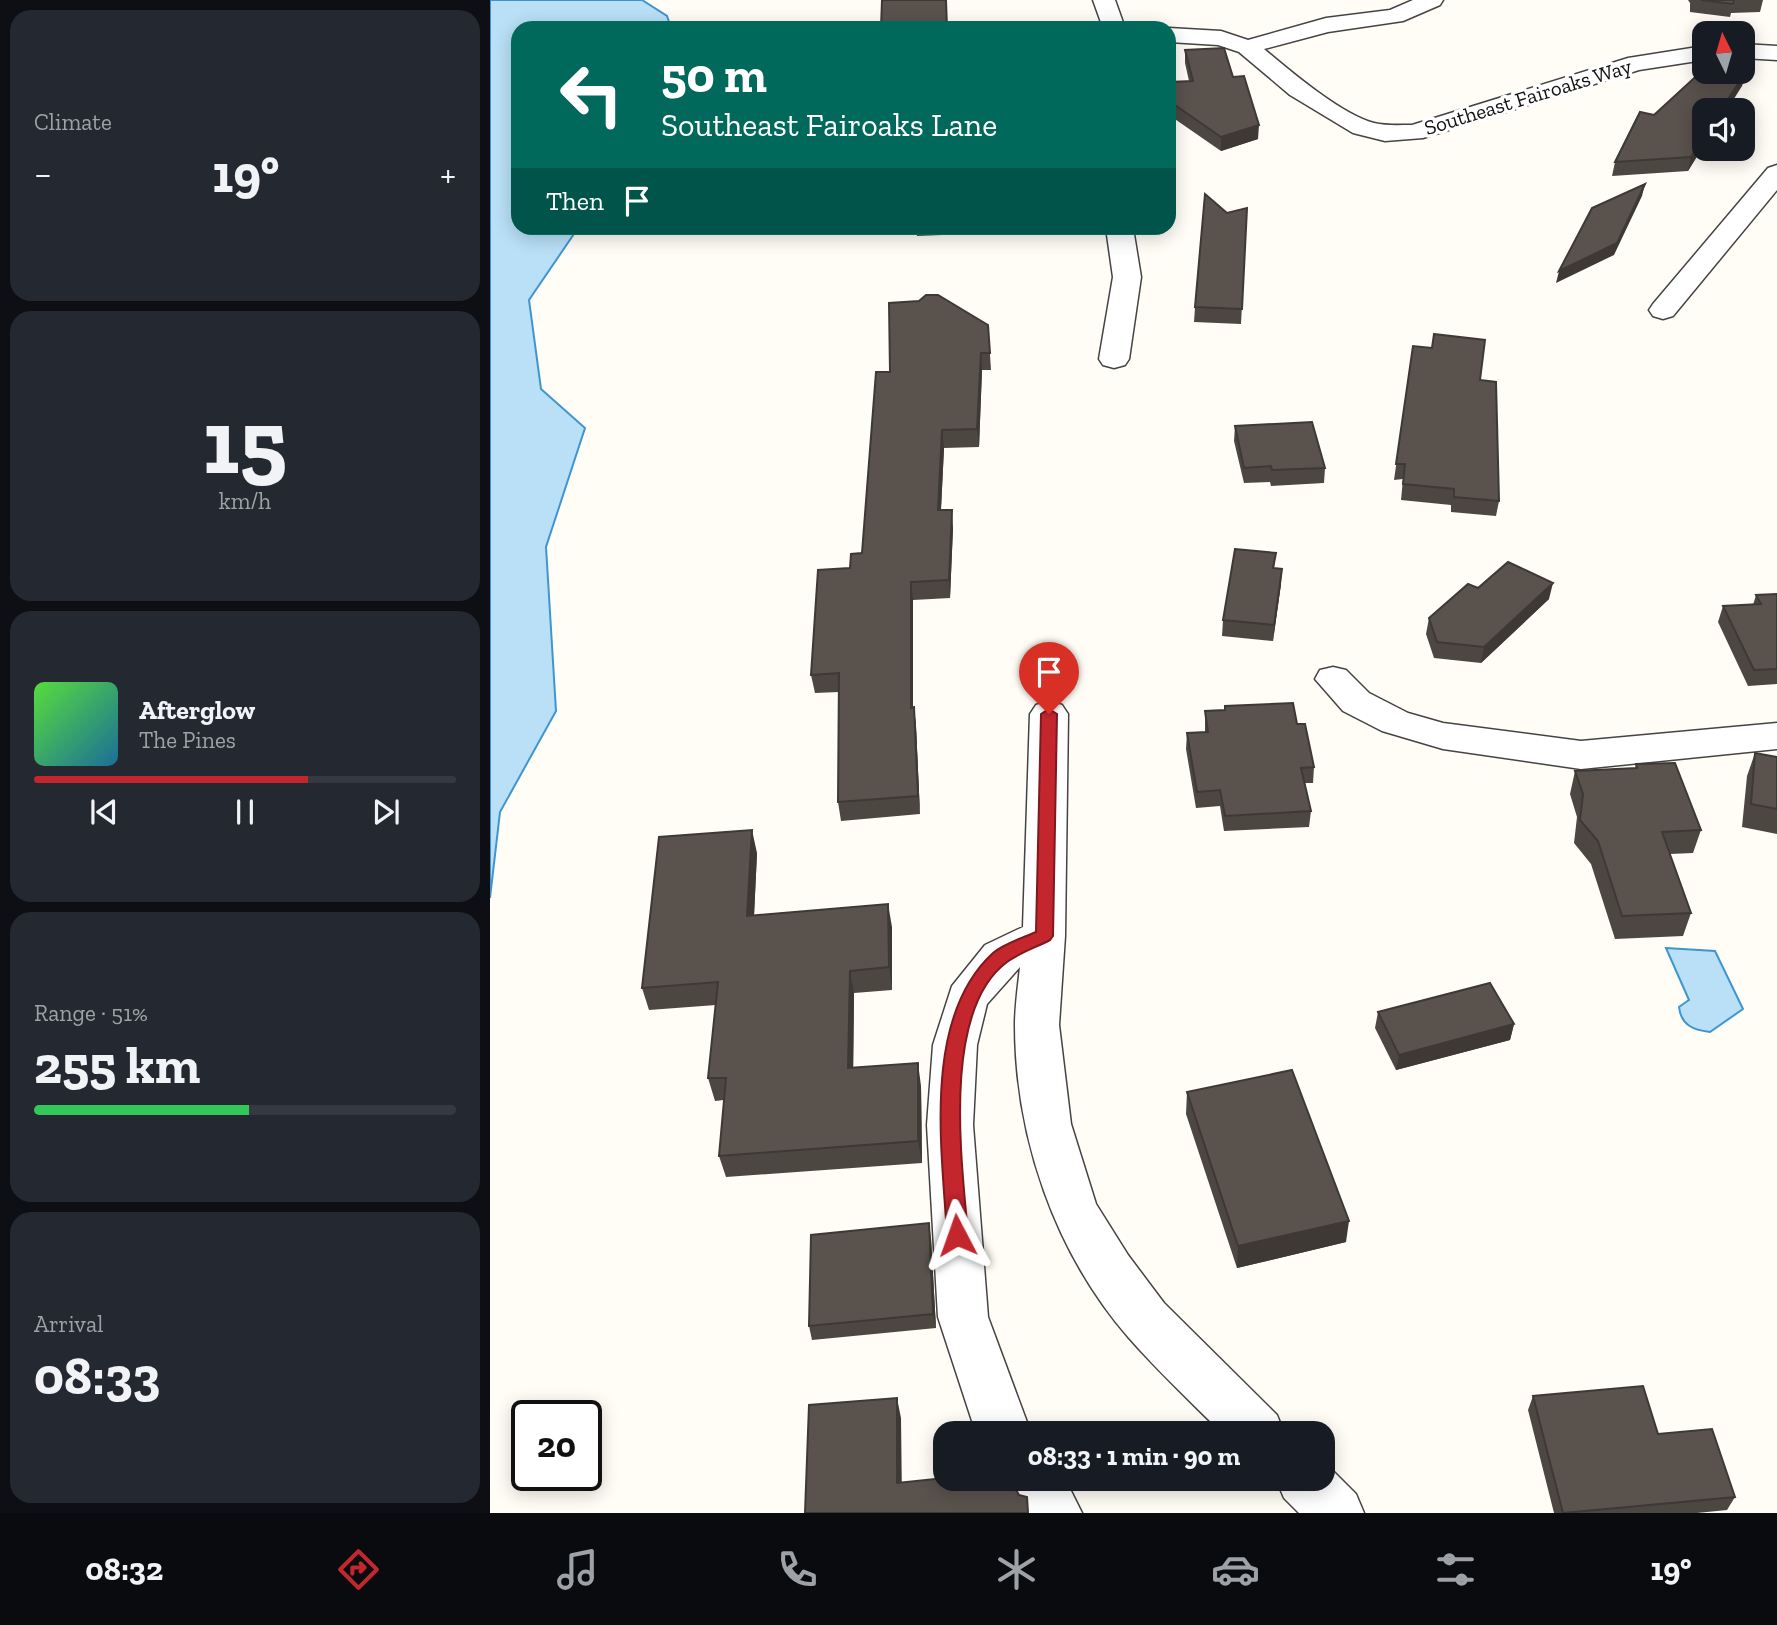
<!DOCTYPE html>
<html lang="en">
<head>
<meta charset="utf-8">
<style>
  body { margin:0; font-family:"Zilla Slab",serif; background:#242831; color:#f1f3f6; height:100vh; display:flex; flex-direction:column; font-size:26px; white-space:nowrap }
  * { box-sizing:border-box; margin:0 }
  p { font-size:23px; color:#9ea1a6 }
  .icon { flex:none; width:38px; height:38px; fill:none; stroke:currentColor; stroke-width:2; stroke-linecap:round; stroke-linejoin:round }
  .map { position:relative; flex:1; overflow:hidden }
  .sheet { display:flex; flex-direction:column; gap:10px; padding:10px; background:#0d0f14; width:490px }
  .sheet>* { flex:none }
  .guide { position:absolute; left:21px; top:21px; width:665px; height:214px; border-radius:21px; box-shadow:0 4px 18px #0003; background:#00695c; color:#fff; overflow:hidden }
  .needle { width:46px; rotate:355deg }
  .tools { position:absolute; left:1202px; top:21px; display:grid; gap:14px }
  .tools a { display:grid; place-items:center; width:63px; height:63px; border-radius:14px; background:#171b24; box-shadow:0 4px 18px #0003; font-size:35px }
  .speed { position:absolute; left:21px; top:1400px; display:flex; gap:14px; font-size:35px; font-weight:700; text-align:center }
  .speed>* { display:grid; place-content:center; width:91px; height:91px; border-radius:50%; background:#171b24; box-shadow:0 4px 18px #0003; line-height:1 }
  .speed .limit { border:4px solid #111; border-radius:10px; background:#fff; color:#111 }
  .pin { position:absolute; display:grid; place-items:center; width:60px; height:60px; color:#fff; margin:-72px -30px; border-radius:50% 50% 50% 0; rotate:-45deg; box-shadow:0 0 7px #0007 }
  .pin .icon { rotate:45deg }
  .me { position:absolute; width:77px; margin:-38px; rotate:356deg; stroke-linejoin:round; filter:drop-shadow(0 0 5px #0008) }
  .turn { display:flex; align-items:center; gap:24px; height:147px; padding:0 35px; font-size:32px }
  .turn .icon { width:91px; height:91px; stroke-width:2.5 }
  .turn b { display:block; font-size:49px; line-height:60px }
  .then { display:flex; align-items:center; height:66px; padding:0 35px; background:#0003; gap:14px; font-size:26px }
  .big { font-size:52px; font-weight:700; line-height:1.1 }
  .sheet .tile { flex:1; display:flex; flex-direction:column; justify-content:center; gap:10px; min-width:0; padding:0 24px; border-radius:21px; background:#242831 }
  .sheet .dial { align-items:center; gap:0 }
  .dial b { font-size:91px; line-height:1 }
  .song { display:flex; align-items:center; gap:21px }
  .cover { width:84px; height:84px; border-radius:10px; background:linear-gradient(135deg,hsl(110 70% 55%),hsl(200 70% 35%)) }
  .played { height:7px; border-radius:4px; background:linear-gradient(90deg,#c4262e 65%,#363941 65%) }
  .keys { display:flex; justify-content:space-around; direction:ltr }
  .heat { display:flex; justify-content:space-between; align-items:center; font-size:38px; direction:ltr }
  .charge { height:10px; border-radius:5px; background:linear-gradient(90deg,#34c759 51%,#363941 0) }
  .trip { position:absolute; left:443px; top:1421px; width:402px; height:70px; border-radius:21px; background:#171b24; box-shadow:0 4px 18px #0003; font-weight:700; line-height:70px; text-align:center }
  .tab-bar { display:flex; height:112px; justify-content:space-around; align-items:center; background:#090b0e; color:#9ea1a6 }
  .tab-bar .icon { width:49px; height:49px }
  .tab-bar .selected { color:#c4262e }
  .tab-bar b { font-size:32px; color:#f1f3f6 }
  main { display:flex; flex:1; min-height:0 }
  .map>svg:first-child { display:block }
  .water { fill:#b9e0f7; stroke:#3f96cf; stroke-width:2 }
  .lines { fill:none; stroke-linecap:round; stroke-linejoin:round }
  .minor-casing { stroke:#444; stroke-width:3 }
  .minor { fill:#fff; fill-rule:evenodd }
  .wall { fill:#4d4742 }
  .shaded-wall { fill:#3f3936 }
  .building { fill:#5a524d; stroke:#3f3936; stroke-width:2 }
  .route { fill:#c4262e; stroke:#7f191e; stroke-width:2 }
  .labels { text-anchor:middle; stroke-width:7; stroke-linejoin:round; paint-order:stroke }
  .far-street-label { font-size:21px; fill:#111; stroke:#fff }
</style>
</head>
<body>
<main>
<section class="sheet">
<div class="tile"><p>Climate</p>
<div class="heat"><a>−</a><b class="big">19°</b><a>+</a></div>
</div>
<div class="tile dial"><b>15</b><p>km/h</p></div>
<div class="tile">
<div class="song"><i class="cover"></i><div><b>Afterglow</b><p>The Pines</p></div></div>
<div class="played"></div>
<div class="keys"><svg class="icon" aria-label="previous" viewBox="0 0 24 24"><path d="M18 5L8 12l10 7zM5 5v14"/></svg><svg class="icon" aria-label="pause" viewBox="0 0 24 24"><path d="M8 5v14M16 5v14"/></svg><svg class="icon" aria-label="next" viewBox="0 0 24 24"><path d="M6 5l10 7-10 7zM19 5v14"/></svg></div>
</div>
<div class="tile"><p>Range · 51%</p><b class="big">255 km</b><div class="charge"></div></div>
<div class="tile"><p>Arrival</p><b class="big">08:33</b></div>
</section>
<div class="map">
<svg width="1287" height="1513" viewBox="0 0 1287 1513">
  <rect width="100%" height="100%" fill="#fffdf5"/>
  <path class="water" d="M0 0H152L177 16 181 28H28V228H88L39 300 51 389 95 428 56 547 66 711 10 812 0 898Z
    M1176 948 1225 951 1253 1009 1220 1032C1203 1030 1191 1025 1189 1007L1199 1000Z"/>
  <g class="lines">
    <defs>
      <path id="minor" d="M603 0H625L635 28H613Z
        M923 0H953L950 5 913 21 838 32 774 49C800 71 852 115 884 123 896 126 909 125 922 125L1138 58 1214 46V60L1149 70 933 138 895 141 863 133 800 95 749 52 728 45 679 42V28L731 31 758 40 836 18 900 10Z
        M1253 44 1287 46V60L1253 58Z
        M1287 165V190L1183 316 1173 319 1163 316 1159 310 1163 304 1278 168Z
        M616 228H643L651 277 639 359 635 365 624 368 613 365 609 359 623 277Z
        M843 667 856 670 879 693 918 713 953 723 1091 741 1287 723V749L1091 769 953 749 892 731 853 711 825 679 830 670Z
        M559 701 572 705 578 714 575 936 569 1025 581 1124 606 1204 638 1255 674 1303 787 1415 794 1433H732C701 1402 668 1371 639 1338 565 1253 525 1137 525 1025 525 1006 528 986 530 967L497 1004 487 1045 483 1125 498 1317 541 1433H486L448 1317 437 1125 443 1045 462 986 495 945 533 927 540 714 546 705Z
        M833 1461 866 1494 874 1513H809L794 1498 786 1479H833Z
        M516 1479H575L592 1513H533Z"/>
    </defs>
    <use href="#minor" class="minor-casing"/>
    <use href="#minor" class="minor"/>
  </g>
  <path class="wall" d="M1198 0H1273L1270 12 1241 13 1240 17 1200 12V3Z
    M695 50 743 77 768 139 731 151 679 115V82L699 81 695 63Z
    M1255 73 1252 86 1214 110V145L1198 171 1122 176 1125 162 1164 115Z
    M757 208 751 324 704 322 705 307 737 213Z
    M426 228H477V234L427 236Z
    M498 325 501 370H492L489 447 454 448 451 510 463 528 460 598 423 600V707H424L426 726 430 814 351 821 348 802 349 692 325 693 321 675 360 568 372 553 400 372Z
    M923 346 990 380 1009 501 1006 516 961 512V505L911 500 913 479 904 480Z
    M745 426 835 468 834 483 781 486 780 482 754 483 744 441Z
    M786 553 784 568 791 584 783 641 732 636 733 620Z
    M988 588 1059 599 991 663 944 658 936 634 939 618Z
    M1287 594V684L1258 686 1228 622 1233 606 1263 605 1266 595Z
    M735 706 807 724 824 767 823 783H815L821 811 819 827 734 831 730 806 706 808 696 749 697 733 715 732V711L734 710Z
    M1265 753 1287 757V834L1252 827 1257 776Z
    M1146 764 1211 830 1203 853 1180 854 1201 913 1193 936 1125 939 1101 864 1084 843 1087 817 1080 794 1085 771 1145 769Z
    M267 853 264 915 402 927V990L364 993 363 1068 431 1086 432 1163 236 1177 229 1156 234 1100 225 1101 218 1078 226 1005 159 1010 152 988Z
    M888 1012 1024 1024 1020 1040 906 1070 885 1028Z
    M697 1092 856 1242 747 1268 696 1114Z
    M441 1238 446 1328 322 1340 319 1326Z
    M1043 1396 1168 1434 1245 1497 1237 1510 1207 1513H1064L1038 1410Z"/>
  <path class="shaded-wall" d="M1255 73 1252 86 1237 110H1231Z
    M769 125 768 139 731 151V137Z
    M1214 136V145L1198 171 1201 157Z
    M1155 184 1152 196 1124 255 1066 283 1069 271Z
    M491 353 492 370 489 447 487 429Z
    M452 430 454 448 450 528 448 510Z
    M462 510 463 528 460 598 459 580Z
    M792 569 791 584 783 641 784 625Z
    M421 582 423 600V726L421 708Z
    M1063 583 1059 599 991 663 994 647Z
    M424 707 426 726 430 814 428 796Z
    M262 830 267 853 263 938 257 916Z
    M398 904 402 927V990L399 967Z
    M360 971 364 993 363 1091 358 1068Z
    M1024 1024 1020 1040 906 1070 909 1055Z
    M428 1063 431 1086 432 1163 428 1141Z
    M859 1221 856 1242 747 1268 748 1246Z
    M439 1223 441 1238 446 1328 443 1314Z
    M407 1398 411 1418 412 1502 407 1483Z"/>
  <path class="building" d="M392 0H456L457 28H391Z
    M1211 0H1244L1243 4Z
    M734 48 743 77 754 76 769 125 731 137 679 101V82L703 81 695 50Z
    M1214 69V72L1255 73 1231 110H1214V136L1201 157 1125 162 1150 112 1164 115Z
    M1155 184 1127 243 1069 271 1102 208Z
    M715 194 737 213 757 208 752 309 705 307Z
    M436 295H448L498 325 500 353H491L487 429 452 430 448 510H462L459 580 421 582V708L424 707 428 796 348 802 349 673 321 675 328 570 360 568 361 554 372 553 386 372H400L399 303 429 301Z
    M944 334 995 340 990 380 1006 382 1009 501 964 497V489L913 484 915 464H906L923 346 942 348Z
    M822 422 835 468 782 470 781 466 754 468 745 426Z
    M745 549 786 553 783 568 792 569 784 625 733 620Z
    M1018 562 1063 583 994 647 947 642 939 618 978 584 988 588Z
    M1287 594V669L1264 670 1233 606 1271 604 1266 595Z
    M803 703 807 724H815L824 767 811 768 821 811 735 816 730 790 707 792 697 733 718 732 715 711 735 710V706Z
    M1265 753 1287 757V809L1261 804Z
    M1185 763 1211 830 1172 832 1201 913 1132 916 1108 841 1090 820 1093 794 1085 771 1147 768 1146 764Z
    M262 830 257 916 398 904 399 967 360 971 358 1068 428 1063V1141L229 1156 236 1078H218L228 982 152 988 169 837Z
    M1000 983 1024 1024 909 1055 888 1012Z
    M802 1070 859 1221 748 1246 697 1092Z
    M439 1223 443 1314 319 1326 321 1235Z
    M1153 1386 1168 1434 1222 1429 1245 1497 1073 1513 1043 1396Z
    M407 1398V1483L455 1478 520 1479 529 1495 537 1497 538 1513H315L319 1405Z"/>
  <path class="route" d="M559 709 567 714 563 936 560 940C547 947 529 953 517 962 451 1011 472 1163 478 1235L475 1241 467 1244 460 1241 457 1235C452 1149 432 1018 503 953 513 944 532 938 546 932L551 714Z"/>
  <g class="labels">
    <g class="far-street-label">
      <text transform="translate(1038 97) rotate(-17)" y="7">Southeast Fairoaks Way</text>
    </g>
  </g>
</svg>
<div class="tools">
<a><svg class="needle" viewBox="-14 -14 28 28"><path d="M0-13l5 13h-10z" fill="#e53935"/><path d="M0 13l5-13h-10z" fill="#9ea1a6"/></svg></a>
<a><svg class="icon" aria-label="sound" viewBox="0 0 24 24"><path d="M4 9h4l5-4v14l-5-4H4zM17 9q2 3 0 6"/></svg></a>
</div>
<div class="speed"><div class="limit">20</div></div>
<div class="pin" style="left:559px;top:714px;background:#d93025"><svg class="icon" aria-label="arrive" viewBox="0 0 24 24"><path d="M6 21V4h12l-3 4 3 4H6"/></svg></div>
<svg class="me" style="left:467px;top:1235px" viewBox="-20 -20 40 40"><path d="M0-17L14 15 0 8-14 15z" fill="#c4262e" stroke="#fff" stroke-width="4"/></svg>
<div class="trip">08:33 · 1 min · 90 m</div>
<div class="guide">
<div class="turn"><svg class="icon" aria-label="left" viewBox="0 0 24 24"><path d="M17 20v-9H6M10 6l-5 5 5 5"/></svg><div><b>50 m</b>Southeast Fairoaks Lane</div></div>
<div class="then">Then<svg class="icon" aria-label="arrive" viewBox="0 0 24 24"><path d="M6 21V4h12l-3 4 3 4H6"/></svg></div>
</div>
</div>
</main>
<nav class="tab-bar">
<b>08:32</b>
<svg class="icon selected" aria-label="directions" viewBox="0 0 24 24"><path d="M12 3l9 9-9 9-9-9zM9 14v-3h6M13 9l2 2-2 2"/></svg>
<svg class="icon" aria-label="music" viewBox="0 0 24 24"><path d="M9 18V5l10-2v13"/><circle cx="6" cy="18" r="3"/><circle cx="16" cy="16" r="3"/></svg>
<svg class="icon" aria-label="phone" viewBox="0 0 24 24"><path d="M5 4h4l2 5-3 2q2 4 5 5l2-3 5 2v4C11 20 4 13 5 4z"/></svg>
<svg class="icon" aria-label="climate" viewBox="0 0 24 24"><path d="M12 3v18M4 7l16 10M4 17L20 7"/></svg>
<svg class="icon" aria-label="car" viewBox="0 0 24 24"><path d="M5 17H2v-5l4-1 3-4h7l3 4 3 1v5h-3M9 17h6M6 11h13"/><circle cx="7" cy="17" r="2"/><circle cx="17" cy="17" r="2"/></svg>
<svg class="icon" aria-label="filters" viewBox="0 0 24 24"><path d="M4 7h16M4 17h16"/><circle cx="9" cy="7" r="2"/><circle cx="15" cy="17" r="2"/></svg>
<b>19°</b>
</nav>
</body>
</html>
